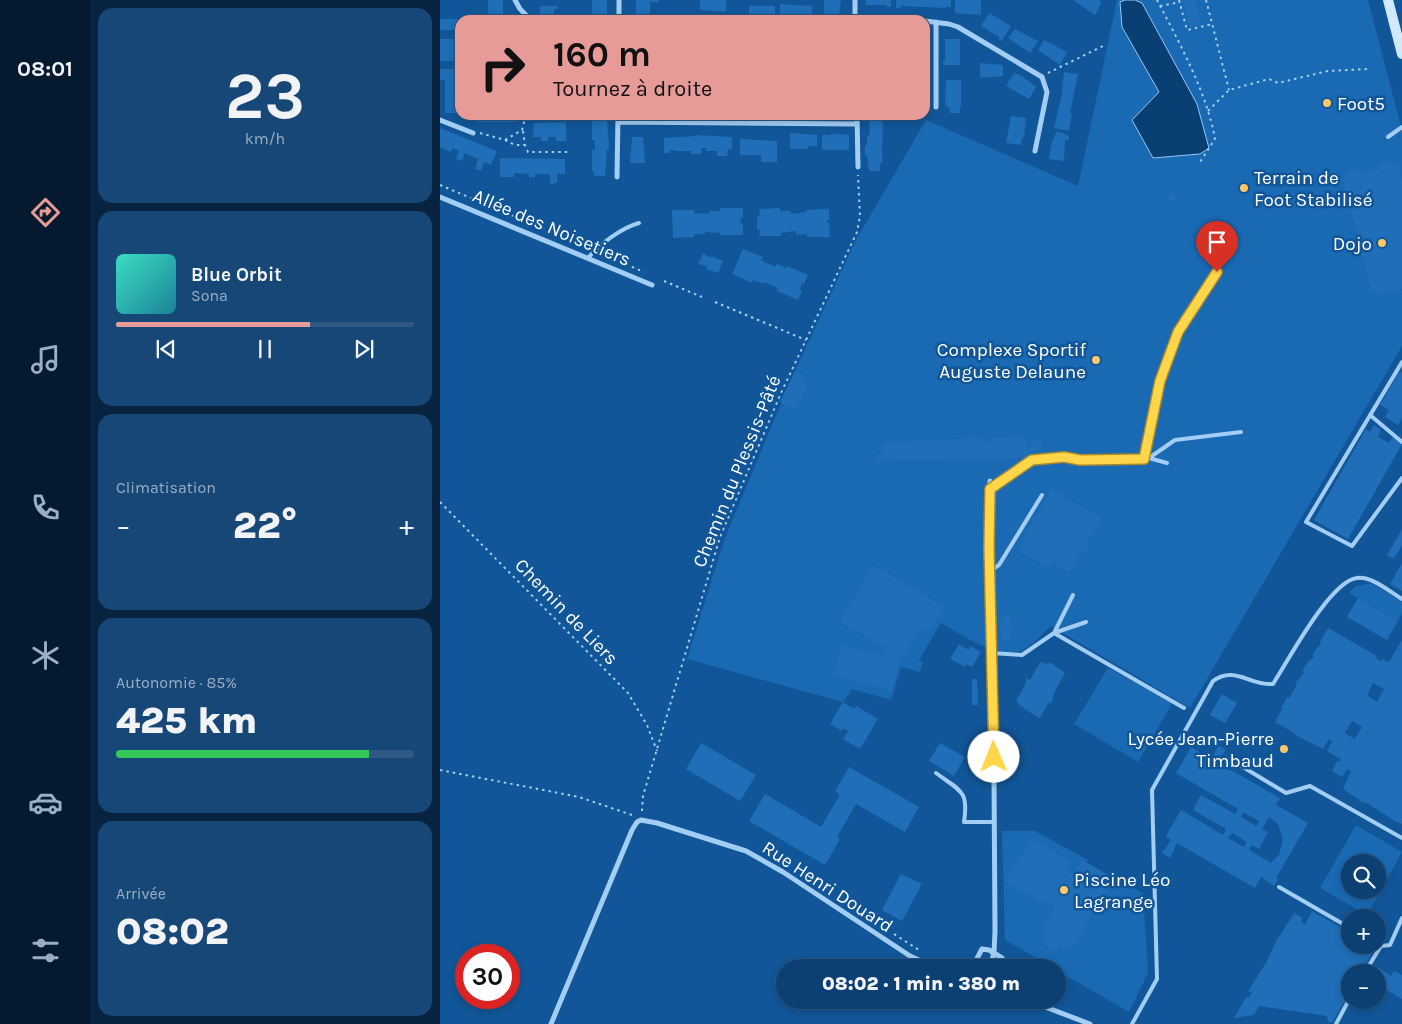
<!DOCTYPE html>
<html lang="fr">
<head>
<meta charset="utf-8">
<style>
  body { margin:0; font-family:Karla,sans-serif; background:#164777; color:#f1f3f6; height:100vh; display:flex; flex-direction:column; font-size:19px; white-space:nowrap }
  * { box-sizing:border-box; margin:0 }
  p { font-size:16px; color:#9aafc4 }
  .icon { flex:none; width:28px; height:28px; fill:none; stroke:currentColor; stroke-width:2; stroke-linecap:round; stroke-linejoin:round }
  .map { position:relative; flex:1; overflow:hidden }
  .drawer { display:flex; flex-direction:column; gap:8px; padding:8px; background:#07233f; width:350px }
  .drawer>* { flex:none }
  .top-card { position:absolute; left:15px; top:15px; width:475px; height:105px; border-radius:15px; box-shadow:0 2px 8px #0003,0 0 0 1px #2d5984; background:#e69b98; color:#111; overflow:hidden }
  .buttons { position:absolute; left:901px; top:854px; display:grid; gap:10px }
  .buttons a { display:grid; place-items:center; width:45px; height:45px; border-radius:50%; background:#0d4072; box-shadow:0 2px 8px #0003,0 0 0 1px #2d5984; font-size:25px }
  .speed { position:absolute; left:15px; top:944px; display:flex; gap:10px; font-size:25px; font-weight:700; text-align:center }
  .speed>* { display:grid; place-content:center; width:65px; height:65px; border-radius:50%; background:#0d4072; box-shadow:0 2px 8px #0003,0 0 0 1px #2d5984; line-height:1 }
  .speed .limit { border:8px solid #d22; background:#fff; color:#111 }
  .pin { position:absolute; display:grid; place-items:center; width:42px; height:42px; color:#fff; margin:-51px -21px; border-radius:50% 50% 50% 0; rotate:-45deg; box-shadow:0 0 5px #0007 }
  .pin .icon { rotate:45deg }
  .me { position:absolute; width:55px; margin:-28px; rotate:359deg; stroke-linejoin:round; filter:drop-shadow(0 0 4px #0008) }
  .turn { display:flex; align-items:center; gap:18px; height:105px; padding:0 15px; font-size:22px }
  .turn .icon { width:65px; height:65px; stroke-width:2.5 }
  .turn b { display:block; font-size:35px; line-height:42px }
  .big { font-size:38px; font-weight:800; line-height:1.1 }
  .drawer .widget { flex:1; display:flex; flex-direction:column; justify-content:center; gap:8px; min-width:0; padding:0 18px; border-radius:15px; background:#164777 }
  .drawer .dial { align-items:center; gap:0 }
  .dial b { font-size:65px; line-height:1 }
  .song { display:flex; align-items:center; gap:15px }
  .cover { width:60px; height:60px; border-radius:8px; background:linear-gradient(135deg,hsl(170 70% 55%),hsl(190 70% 35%)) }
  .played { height:5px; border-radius:2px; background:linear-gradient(90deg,#e69b98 65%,#2d5984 65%) }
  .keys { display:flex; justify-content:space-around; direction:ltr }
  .heat { display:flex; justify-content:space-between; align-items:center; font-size:28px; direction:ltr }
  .charge { height:8px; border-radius:4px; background:linear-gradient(90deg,#34c759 85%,#2d5984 0) }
  .trip { position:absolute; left:336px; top:959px; width:290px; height:50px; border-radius:25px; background:#0d4072; box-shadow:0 2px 8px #0003,0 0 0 1px #2d5984; font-weight:800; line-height:50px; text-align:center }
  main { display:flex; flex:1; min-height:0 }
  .menu { display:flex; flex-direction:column; width:90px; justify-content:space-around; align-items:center; background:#051a2e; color:#9aafc4 }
  .menu .icon { width:35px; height:35px }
  .menu .active { color:#e69b98 }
  .menu b { font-size:22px; color:#f1f3f6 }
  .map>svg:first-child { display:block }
  .green { fill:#1969b3; fill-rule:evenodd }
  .water { fill:#0a3f74; stroke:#94c9f7 }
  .building { fill:#1f6eb7; fill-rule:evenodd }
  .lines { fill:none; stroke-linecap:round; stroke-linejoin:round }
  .path { stroke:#a2cdf4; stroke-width:2; stroke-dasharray:2.5 4; stroke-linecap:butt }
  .lane { stroke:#a2cdf4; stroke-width:4 }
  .street { stroke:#a2cdf4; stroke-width:5 }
  .secondary { stroke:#d2e8fd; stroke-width:10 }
  .route-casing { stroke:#a68a30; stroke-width:12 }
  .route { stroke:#ffd54a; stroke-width:9 }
  .poi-dot { fill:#ffc765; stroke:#115698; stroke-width:2 }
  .labels { text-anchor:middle; stroke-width:5; stroke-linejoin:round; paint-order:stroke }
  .poi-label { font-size:19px; fill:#fff; stroke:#115698; text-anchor:start }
  .street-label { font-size:19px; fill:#fff; stroke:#115698 }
</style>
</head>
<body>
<main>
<nav class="menu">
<b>08:01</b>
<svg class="icon active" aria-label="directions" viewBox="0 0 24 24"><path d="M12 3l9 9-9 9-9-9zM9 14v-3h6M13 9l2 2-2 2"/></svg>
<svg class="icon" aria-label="music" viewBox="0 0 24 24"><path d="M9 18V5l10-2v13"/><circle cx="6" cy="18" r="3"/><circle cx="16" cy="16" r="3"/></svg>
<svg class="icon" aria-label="phone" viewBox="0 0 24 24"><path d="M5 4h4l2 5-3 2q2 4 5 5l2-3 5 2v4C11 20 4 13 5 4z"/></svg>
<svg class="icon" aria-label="climate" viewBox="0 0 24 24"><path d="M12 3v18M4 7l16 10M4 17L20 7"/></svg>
<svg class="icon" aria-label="car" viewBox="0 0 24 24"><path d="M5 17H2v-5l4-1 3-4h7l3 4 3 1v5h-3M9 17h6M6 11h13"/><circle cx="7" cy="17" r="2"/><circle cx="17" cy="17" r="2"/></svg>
<svg class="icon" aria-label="filters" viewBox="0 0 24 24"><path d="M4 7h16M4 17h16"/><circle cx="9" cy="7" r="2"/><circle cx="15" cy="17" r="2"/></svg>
</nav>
<section class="drawer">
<div class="widget dial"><b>23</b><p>km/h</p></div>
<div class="widget">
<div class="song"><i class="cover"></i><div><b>Blue Orbit</b><p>Sona</p></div></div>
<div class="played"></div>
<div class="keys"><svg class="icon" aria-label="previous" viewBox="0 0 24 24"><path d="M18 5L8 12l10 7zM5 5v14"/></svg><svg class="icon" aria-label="pause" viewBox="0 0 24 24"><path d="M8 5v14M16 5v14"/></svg><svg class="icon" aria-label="next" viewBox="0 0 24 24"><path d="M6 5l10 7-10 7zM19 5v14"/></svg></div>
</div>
<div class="widget"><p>Climatisation</p>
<div class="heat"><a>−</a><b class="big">22°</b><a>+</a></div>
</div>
<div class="widget"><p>Autonomie · 85%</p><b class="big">425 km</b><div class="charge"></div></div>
<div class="widget"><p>Arrivée</p><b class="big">08:02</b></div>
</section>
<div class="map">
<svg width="962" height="1024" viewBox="0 0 962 1024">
  <rect width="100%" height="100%" fill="#115698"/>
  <path class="green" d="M677 0H928L962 130V346L750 708 611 626C603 633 594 644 585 649 562 663 520 634 501 623L479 660 483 662 480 672 461 667 451 700 412 689 403 702 247 659 285 538 353 375 416 240 486 120 638 186Z
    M931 583 962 601V613L958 621 909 593 916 586Z
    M668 668 733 702 698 762 634 724Z
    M916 825 962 852 927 915 880 888ZM910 862H938V890H910Z
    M562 831H595L648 860 646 863 703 893 708 973 689 1012 618 971V968L612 967 565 940Z"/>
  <path class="water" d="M685 0H695L702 3 757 104 769 148 760 154 713 158 692 120 719 92 682 27 680 2Z"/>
  <path class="building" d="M48 0H63V19L45 20V16H48Z
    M152 0H167V20H152Z
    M196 0H219V2H210V20H196Z
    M260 0H286V12L260 10Z
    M384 0H401L399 16 384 15Z
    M426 0H451V7H447V5H426Z
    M456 0H511V7H506V8L461 6V8H456Z
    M515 0H541V15L515 13Z
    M633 0H658L662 2 655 15Z
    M743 0H755L762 25 750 28Z
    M340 4 372 6V17H366V20H340Z
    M100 6H118V9H114V20H100Z
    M309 6H335V20H309Z
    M549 13 571 26 562 41 558 39 559 37 541 26Z
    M0 19H20V30H0Z
    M575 29 598 41 590 53 568 38Z
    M0 39H20V61H0Z
    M505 39H520V65H503V61H505Z
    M604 40 627 52 620 65 598 50Z
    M540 63 563 65V76L540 78Z
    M0 69H20V83H18V91H20L19 113H5V80H0Z
    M624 72 638 74 630 113H632L629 131 614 128 621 98Z
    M574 73 582 76 596 87 589 99 566 86Z
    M506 80H521V107H520V113H510L509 107H506L505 98Z
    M35 115H78V122H35Z
    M154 115H165L167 119 169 150H167L165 176H154V171H152V150H155V140H152V119H154Z
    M428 115H443L442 163H440V171H429L427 155H425V145H427V136H429L430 129Z
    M571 116 586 118 584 138 582 137 581 145 566 143Z
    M126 122V141H116V137H108V141H101V137H93L94 123Z
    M0 128 57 151 51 165 44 162 41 171 35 169 38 159 25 153 22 161 16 159 19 151 12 148 11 152 0 147Z
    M617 131 629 136V140H625L624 161 609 159 612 141Z
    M350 133 377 135V146H368V149H350Z
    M391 133 409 135V150H382V135H391Z
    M256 135 292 137V149H288L287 156H277V151H266V148H261V154H251V151H235V150H230V153H224V138L256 136Z
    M192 137H203L205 163H190Z
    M300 139 337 141V162H321V155H300Z
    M60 158 125 159V174H117V182L113 184H110V174H96L95 177H89V174L74 173V177H60Z
    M953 161 954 167 958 166 962 183V289L936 296 935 290 931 291 903 179H907L905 172 920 169 921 174 939 169 938 164Z
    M732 191 738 195 734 203 727 199Z
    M280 208H303V218H300L301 224H303V235H280V233L265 232V234H254V237L233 238 232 210H254V213L269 214V211H280Z
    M340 208V211H351V214L366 212V210L389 209V220H387V223L389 222 390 237H367V234L356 235V231L341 233V236H319L320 230H317V217L320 216 319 209Z
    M303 249 323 257 321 260 335 267 337 264 346 268 347 266 368 275 364 284 362 283 360 289 362 290 358 300 337 291 338 288 324 282 323 284 313 280 312 283 292 274Z
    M263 253 270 258 271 256 283 261 278 273 266 269 267 266 258 264Z
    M355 371 366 376 363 382 368 384 356 410 340 402Z
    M959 372 962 373V418L958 425 945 417 949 410 940 405Z
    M934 425 941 430 938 437 949 443 953 437 962 442V444L908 539 874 520 926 429 930 432Z
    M584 437 587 439V447H591L590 441 601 440 602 450 588 451V458L437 461 436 454H443V442L542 438 543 442H550V438Z
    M612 489 661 518 645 545 649 546 646 552 642 550 629 573 613 563 610 569 577 550Z
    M962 529V545L954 559 947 555Z
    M962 563V591L950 584Z
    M433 565 504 607 489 632 480 627 462 658 460 657 452 691 393 675 401 645 442 656 446 648 400 622Z
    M918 598 958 621 947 640 907 617Z
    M565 614 572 619 570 620 572 629 569 636 571 637 565 642 559 628Z
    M888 628 937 656 936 658 941 661 942 659 949 662 962 640V824L955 821 925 802 924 803 903 789 911 771 907 769 902 777 892 771 897 761 899 762 901 759 887 751 892 741 889 739 883 749 855 735 856 734 835 722 843 708H841L847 697 849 698 857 685 855 684 864 672 862 671 869 660 870 661 874 656 872 655 881 643 880 642ZM933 683 944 689 937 702 927 695ZM912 721 922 727 915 739 905 733Z
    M519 644 529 650 530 646 541 652 532 667 526 664 525 667 510 659Z
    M600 662 608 664 610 662 625 673 614 693 611 704 609 702 600 718 584 709V706L582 708 576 701 586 683V677L590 680Z
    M532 679H537L538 705H532Z
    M782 694 797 703 785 723 770 715Z
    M403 702 414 709 416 706 438 719 420 749 403 739 408 731 403 728 402 731 390 724Z
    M261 743 316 775 300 801 246 769Z
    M500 743 525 757 514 776 489 761Z
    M778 745 786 750 777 762 840 798 836 805 868 823 836 878 838 879 834 886 821 877 815 888 737 843 730 858 722 853 731 840 726 836 741 810 783 835 786 829 753 810 761 795 795 814 798 809 736 773 751 747 772 759ZM803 812 819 821 816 826 801 817ZM829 817 838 824 843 839 839 855 828 865 830 862 809 850 812 845 819 849 828 832 822 829ZM792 833 807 842 804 847 788 838Z
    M409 767 479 807 465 832 416 804 397 837 400 839 385 865 309 821 325 794 381 827 400 795 395 791Z
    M591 839 631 861 625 871 633 875 642 860 673 878 632 949 619 945 616 953 601 943 606 935 601 931 615 906 607 902 606 904 565 881Z
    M461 874 482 884 462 921 442 910Z
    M872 911 910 933V945H932L936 947 921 972H910V992L892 1023 888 1022 887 1016 819 1006 814 1015 794 1018 806 997H809L812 992 808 991 826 963 838 937H839L854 913 863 918 861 922 865 924Z
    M939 968 951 976 954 971 962 975V999L938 985 936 972Z"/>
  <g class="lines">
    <path class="path" d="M717 0C739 42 767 93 775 139L760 162
      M739 0 747 30 773 24
      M766 0 789 90
      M720 6 740 2
      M50 20H55
      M69 20 75 15
      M608 73 663 46
      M768 111 789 90 829 79 838 83 888 71 927 69
      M83 131 85 145 88 152H128
      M40 133 65 140 82 130 86 115
      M65 140 75 145H84
      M0 185 147 247
      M162 254 204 272
      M224 281 262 297
      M275 302 366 340
      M0 502 188 693 207 725 217 751
      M0 770 139 797 192 815
      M202 811 203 796 280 537 341 393 417 232 420 216 418 175
      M454 934 479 950
      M503 963 514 968"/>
    <path class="lane" d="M948 137 962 127
      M148 258C160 244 181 228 199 223
      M962 362 866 522 912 546 962 478
      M930 415 962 442
      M709 458 727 463
      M704 459 720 381 738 332 777 272
      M550 489 592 460 624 457 640 460H699L709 458 735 440 801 432
      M550 571 559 565 602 495
      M633 595 614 633 744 708
      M552 653 582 655 614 633 646 622
      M793 761 846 793 870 786 962 838
      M496 773C520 791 529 790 524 822H554
      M839 887 910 928
      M941 946 950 945 962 918
      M925 972 941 946 938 944
      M692 1024 717 979 712 790 773 681C795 665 810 686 833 684 848 661 890 581 917 578 932 576 950 592 962 599
      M896 1024 910 998"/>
    <path class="street" d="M75 0 80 9 89 18
      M179 0V20
      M415 20V0
      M485 21 509 24 518 27 602 77 607 92 595 151
      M496 22V107
      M417 115 418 167
      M0 120 33 133
      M178 122 417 124
      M177 177 178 115
      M0 197 212 285
      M532 968 542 949 549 950 562 958
      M550 968 554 952 555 932 554 776 549 547 550 481
      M587 1000 650 1024
      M111 1024 192 830 197 822 201 820 217 823 306 851 343 872 470 956 497 968"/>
    <path class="secondary" d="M948 0 962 54"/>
  </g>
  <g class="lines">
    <defs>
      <path id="route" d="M554 757 549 547 550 489 592 460 624 457 640 460 704 459 720 381 738 332 777 272"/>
    </defs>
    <use href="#route" class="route-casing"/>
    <use href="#route" class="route"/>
  </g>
  <g class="poi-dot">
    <circle cx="887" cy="103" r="5"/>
    <circle cx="804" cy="188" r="5"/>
    <circle cx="942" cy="243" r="5"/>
    <circle cx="656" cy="360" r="5"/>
    <circle cx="844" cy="749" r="5"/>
    <circle cx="624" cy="890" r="5"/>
  </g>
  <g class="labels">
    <g class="poi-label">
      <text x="897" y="110">Foot5</text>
      <text x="814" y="184">Terrain de<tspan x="814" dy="22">Foot Stabilisé</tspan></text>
      <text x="932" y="250" text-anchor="end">Dojo</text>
      <text x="646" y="356" text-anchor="end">Complexe Sportif<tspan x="646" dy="22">Auguste Delaune</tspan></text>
      <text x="834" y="745" text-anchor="end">Lycée Jean-Pierre<tspan x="834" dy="22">Timbaud</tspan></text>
      <text x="634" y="886">Piscine Léo<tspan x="634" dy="22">Lagrange</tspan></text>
    </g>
    <g class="street-label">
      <text transform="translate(112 227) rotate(23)" y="7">Allée des Noisetiers</text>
      <text transform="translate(296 471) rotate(-68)" y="7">Chemin du Plessis-Pâté</text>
      <text transform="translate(127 611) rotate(46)" y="7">Chemin de Liers</text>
      <text transform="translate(388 886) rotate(33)" y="7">Rue Henri Douard</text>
    </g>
  </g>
</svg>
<div class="buttons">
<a><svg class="icon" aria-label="search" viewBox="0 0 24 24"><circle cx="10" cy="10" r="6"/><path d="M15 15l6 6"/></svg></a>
<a>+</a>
<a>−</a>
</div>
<div class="speed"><div class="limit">30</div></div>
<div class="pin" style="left:777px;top:272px;background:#d93025"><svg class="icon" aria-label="arrive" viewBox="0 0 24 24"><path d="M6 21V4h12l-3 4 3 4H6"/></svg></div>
<svg class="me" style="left:554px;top:757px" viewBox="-20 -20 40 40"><circle r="19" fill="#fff"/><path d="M0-13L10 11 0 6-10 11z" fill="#ffd54a"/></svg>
<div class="trip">08:02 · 1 min · 380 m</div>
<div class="top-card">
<div class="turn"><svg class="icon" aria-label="right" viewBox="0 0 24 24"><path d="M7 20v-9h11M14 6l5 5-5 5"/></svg><div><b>160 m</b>Tournez à droite</div></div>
</div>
</div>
</main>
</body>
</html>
